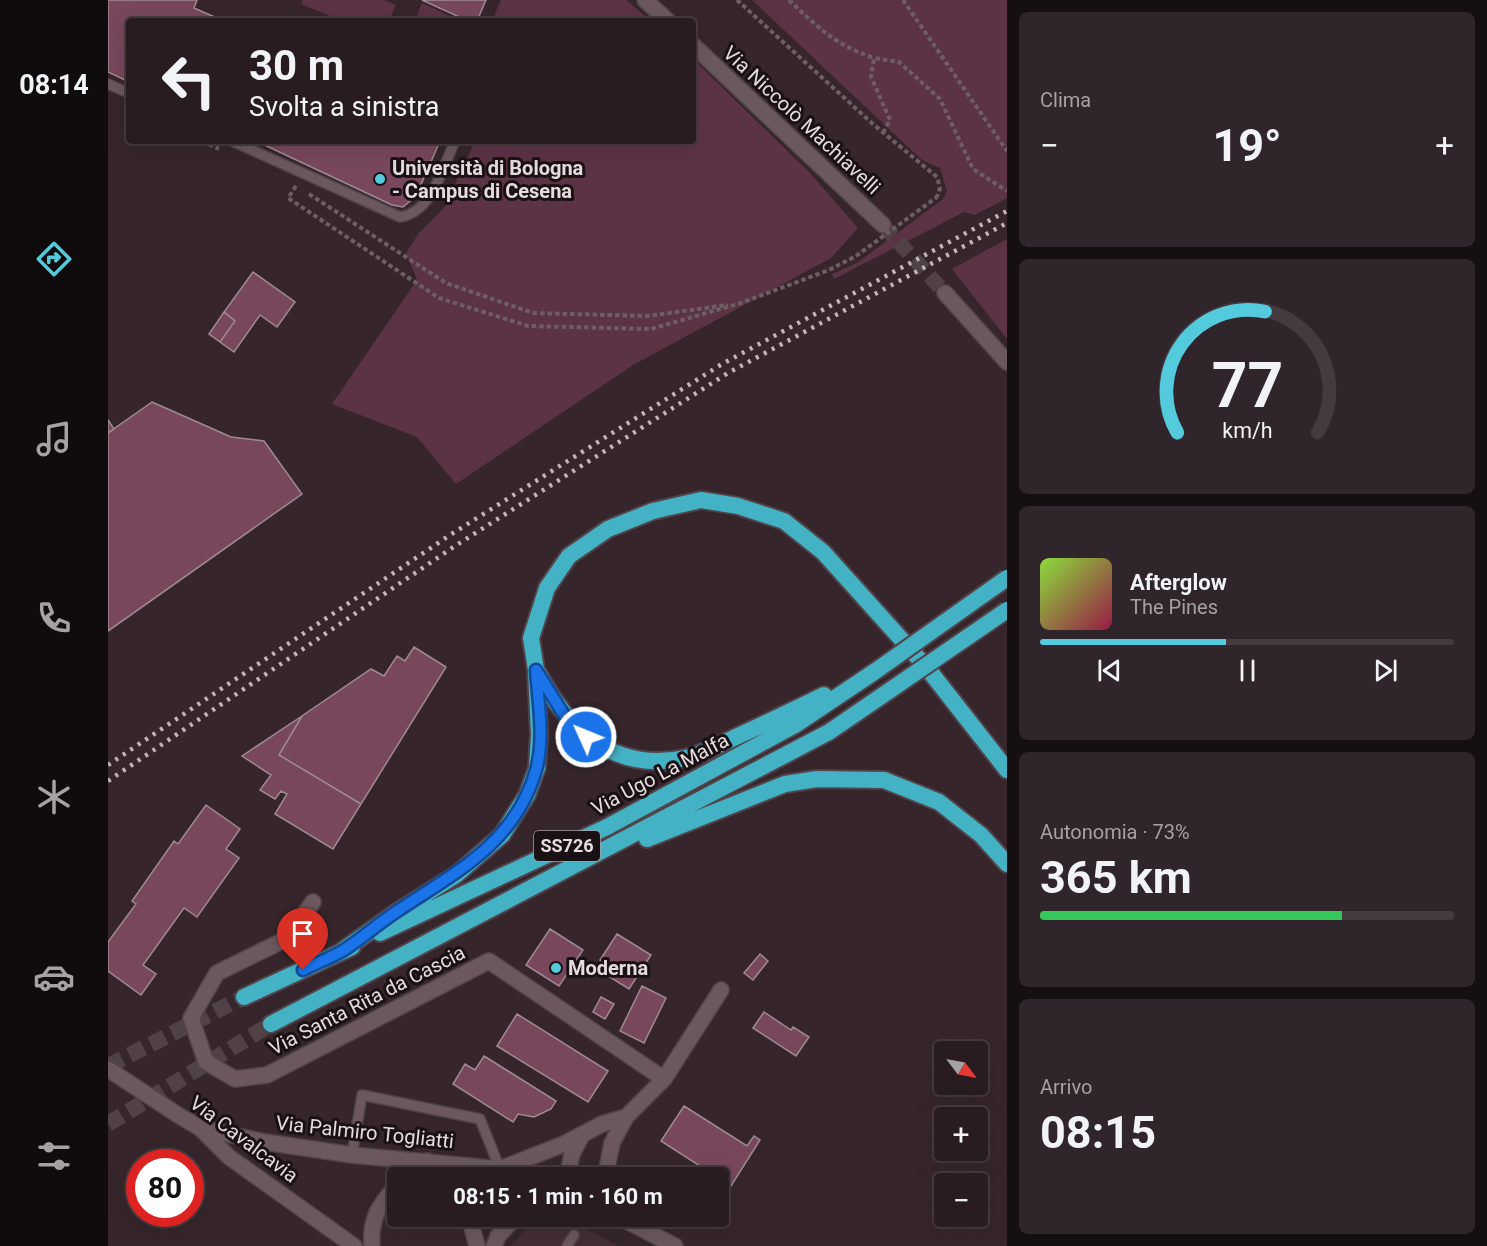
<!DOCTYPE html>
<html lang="it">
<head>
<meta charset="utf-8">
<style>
  body { margin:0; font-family:Roboto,sans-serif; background:#30252a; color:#f1f3f6; height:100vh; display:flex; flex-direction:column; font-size:22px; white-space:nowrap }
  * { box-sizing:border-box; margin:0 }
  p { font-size:20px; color:#a5a1a5 }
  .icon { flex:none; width:33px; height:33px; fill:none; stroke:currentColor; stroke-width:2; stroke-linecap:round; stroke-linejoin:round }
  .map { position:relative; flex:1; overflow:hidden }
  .sheet { display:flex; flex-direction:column; gap:12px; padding:12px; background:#160f12; width:480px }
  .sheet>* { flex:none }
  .banner { position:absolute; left:18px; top:18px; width:570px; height:126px; border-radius:6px; box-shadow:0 6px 24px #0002,0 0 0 2px #443a3f; background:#281c21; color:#f1f3f6; overflow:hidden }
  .needle { width:39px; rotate:122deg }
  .tools { position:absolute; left:826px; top:1041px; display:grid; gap:12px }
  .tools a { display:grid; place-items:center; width:54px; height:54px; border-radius:6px; background:#281c21; box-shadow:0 6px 24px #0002,0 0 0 2px #443a3f; font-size:30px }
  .speed { position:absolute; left:18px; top:1149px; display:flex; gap:12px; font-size:30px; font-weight:700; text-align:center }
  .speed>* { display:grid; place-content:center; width:78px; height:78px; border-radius:50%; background:#281c21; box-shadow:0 6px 24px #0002,0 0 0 2px #443a3f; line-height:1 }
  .speed .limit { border:9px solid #d22; background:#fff; color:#111 }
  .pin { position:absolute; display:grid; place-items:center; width:51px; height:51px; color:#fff; margin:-62px -26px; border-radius:50% 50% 50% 0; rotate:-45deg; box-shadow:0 0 6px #0007 }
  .pin .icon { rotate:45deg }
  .me { position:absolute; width:66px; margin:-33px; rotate:314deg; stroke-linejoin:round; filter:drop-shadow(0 0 4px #0008) }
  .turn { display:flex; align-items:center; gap:21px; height:126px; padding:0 24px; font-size:27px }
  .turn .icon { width:78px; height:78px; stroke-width:2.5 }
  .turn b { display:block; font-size:42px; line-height:51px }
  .big { font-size:45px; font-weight:700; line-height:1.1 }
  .sheet .card { flex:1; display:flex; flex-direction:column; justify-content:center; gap:9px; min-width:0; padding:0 21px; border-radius:9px; background:#30252a }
  .sheet .dial { align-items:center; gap:0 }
  .dial svg { height:156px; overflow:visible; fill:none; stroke:#443a3f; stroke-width:7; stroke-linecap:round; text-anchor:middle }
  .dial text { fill:#f1f3f6; stroke:none }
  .song { display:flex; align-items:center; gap:18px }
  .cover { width:72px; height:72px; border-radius:9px; background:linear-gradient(135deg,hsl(90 70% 55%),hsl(340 70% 35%)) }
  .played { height:6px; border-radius:3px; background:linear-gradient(90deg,#54cadd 45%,#443a3f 45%) }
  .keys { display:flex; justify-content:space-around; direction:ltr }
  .heat { display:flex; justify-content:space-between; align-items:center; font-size:33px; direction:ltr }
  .charge { height:9px; border-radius:4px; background:linear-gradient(90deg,#34c759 73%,#443a3f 0) }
  .trip { position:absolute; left:279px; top:1167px; width:342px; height:60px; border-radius:6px; background:#281c21; box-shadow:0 6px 24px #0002,0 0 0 2px #443a3f; font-weight:700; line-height:60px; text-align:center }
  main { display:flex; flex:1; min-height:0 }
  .menu { display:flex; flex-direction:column; width:108px; justify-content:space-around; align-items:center; background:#100b0d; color:#a5a1a5 }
  .menu .icon { width:42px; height:42px }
  .menu .selected { color:#54cadd }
  .menu b { font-size:27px; color:#f1f3f6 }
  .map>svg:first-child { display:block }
  .built { fill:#442d37 }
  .green { fill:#5c3345 }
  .building { fill:#78475c; stroke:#9f8a92; stroke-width:1.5 }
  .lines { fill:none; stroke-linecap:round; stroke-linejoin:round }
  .tertiary-tunnel { stroke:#504147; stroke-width:15; stroke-dasharray:15 8; stroke-linecap:butt }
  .trunk-tunnel { stroke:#504147; stroke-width:16; stroke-dasharray:16 8; stroke-linecap:butt }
  .service-casing { stroke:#51434a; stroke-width:12 }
  .minor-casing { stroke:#51434a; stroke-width:18 }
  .tertiary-casing { stroke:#51434a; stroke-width:18 }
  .secondary-casing { stroke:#51434a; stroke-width:18 }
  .trunk-casing { stroke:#51434a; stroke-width:20 }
  .path { stroke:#6d5e64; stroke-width:4; stroke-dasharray:4.5 3; stroke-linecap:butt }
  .service { stroke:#6b585f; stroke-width:9 }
  .minor { stroke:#6b585f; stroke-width:15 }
  .tertiary { stroke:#6b585f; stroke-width:15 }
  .secondary { stroke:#6b585f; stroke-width:15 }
  .trunk { stroke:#43b2c4; stroke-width:16 }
  .rail { stroke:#c1b5b9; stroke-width:4.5; stroke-dasharray:3 6; stroke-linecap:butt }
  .secondary-bridge-casing { stroke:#51434a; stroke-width:18; stroke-linecap:butt }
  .trunk-bridge-casing { stroke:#51434a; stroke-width:20; stroke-linecap:butt }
  .path-bridge { stroke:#6d5e64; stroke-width:4; stroke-dasharray:4.5 3; stroke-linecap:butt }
  .secondary-bridge { stroke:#6b585f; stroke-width:15 }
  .trunk-bridge { stroke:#43b2c4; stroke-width:16 }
  .route-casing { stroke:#114b97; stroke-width:15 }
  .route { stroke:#1a73e8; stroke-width:10 }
  .poi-dot { fill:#54cadd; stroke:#191114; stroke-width:2 }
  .labels { text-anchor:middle; stroke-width:6; stroke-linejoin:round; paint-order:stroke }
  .shield { fill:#191114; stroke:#a89ea2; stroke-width:1.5 }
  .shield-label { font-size:18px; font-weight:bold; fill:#e6dbdf }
  .street-label { font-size:20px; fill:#e6dbdf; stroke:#191114 }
  .poi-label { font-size:20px; font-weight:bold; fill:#e6dbdf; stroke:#191114; text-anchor:start }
</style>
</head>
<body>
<main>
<nav class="menu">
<b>08:14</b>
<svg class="icon selected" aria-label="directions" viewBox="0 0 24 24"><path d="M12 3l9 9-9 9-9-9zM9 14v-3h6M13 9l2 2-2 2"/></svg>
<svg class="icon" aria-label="music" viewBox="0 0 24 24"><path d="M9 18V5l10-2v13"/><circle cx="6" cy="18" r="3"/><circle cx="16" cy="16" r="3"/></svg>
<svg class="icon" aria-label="phone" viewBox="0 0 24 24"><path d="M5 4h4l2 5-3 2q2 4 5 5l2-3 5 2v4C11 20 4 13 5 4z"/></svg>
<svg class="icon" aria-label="climate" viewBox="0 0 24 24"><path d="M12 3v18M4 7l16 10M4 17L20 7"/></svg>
<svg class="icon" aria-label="car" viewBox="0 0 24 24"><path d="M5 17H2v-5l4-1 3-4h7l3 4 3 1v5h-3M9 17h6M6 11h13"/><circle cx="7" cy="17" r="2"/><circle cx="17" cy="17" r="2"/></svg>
<svg class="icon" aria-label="filters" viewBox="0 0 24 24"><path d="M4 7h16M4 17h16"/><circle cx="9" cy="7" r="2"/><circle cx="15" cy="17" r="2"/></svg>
</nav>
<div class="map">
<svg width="899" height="1246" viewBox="0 0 899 1246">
  <rect width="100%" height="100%" fill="#36262c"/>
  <path class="built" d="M440 1217 469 1223 510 1246H402L420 1227Z"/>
  <path class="green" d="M195 0H276L288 5 281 21H234L193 4Z
    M393 0H518L543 21H384Z
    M644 0H899V198L867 215 856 212 726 279 724 274 749 263 835 199 839 191 832 168 814 160Z
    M314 3 353 21H324L309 15Z
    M585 59 701 172 750 228 723 258 525 365 348 484 309 437 224 404 309 280 298 253 311 233 336 208 367 141H585Z
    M899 239V339L844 269Z"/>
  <path class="building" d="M0 0H89L86 8 116 21H21V82L0 72Z
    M314 0H378L369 21H360Z
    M148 141H332L308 196 295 207 284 205Z
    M145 272 187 302 169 327 152 315 126 352 112 342 127 321 116 312Z
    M116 312 127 321 112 342 101 334Z
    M44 402 123 437 156 441 194 494 0 631V433Z
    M0 420 6 429 0 433Z
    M306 647 338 667 253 804 171 755 194 716 263 669 276 676 289 656 297 661Z
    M194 716 171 755 253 804 225 849 167 814 179 794 173 791 167 799 152 790 163 775 134 756Z
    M98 805 132 829 118 849 131 858 89 917 76 908 35 965 48 974 33 995 0 971V942L28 904 24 901 66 841 70 844Z
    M442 929 475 950 451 986 418 965Z
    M509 934 543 955 521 989 497 974 502 966 492 960Z
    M652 954 660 961 645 980 636 973Z
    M534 986 558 998 536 1043 512 1031Z
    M493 997 506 1004 497 1019 485 1012Z
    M656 1012 683 1030 685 1027 701 1037 688 1056 645 1028Z
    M409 1014 500 1071 480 1102 389 1046Z
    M376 1056 448 1101 443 1109 426 1117 410 1114 405 1122 345 1084 357 1064 367 1070Z
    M576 1106 639 1146 646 1136 652 1140 623 1186 553 1141Z"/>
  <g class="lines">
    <path class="tertiary-tunnel" d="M775 225 837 293"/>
    <path class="trunk-tunnel" d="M0 1066 136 997
      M0 1124 163 1024"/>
    <defs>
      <path id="service" d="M0 84 21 93
        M124 141 292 217C325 212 334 168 347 141
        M244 1155 254 1095 372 1119 392 1169
        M459 1246 466 1235"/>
      <path id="minor" d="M205 902 178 939 109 973 83 1018 98 1062 127 1079 159 1075 381 961 556 1079
        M392 1169 456 1144 494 1124 518 1117
        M459 1178 464 1154 474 1135
        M497 1178 504 1143 518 1117 556 1079 613 990"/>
      <path id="tertiary" d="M537 0 560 21
        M585 45 775 225
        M837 293 899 362
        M92 1128 121 1157 246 1246
        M297 1178 319 1161
        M361 1216 369 1246
        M264 1246C262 1218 271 1205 290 1184
        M386 1246 390 1236 409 1216"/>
      <path id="secondary" d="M70 1115 92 1128 157 1142 244 1155 392 1169 416 1178
        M509 1216 567 1246"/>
      <path id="trunk" d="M430 673C461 731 507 773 577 758 596 754 615 743 632 735 660 722 688 709 716 695
        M539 839 677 784 709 779 776 780 831 802 873 835 899 864
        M272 933 499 827 687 725 769 670
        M234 951 289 912 348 875 394 835 419 795 429 768 431 734 428 670 423 638 439 588 461 556 500 529 545 511 593 500 630 506 676 521 715 552 820 669 899 770
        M136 997 244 947
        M163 1024 721 732"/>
    </defs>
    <use href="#service" class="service-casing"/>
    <use href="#minor" class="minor-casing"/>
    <use href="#tertiary" class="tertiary-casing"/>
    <use href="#secondary" class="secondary-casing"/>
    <use href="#trunk" class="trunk-casing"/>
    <path class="path" d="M629 0 766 125 829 177 832 188 829 197
      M681 0C710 28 728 45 766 58
      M795 0 899 151
      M775 133 782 120 763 77 766 58 791 62 832 99 865 169 899 191
      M94 141 111 149
      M188 186 180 198 331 298 420 326 543 329 633 303 721 270 748 256
      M201 194 338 283 425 313 539 316 620 305"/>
    <use href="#service" class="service"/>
    <use href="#minor" class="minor"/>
    <use href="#tertiary" class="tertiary"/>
    <use href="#secondary" class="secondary"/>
    <use href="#trunk" class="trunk"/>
    <path class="rail" d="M0 765 342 535 614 364 899 211
      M0 781 347 546 620 373 899 223"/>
    <defs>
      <path id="secondary-bridge" d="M0 1069 70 1115"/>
      <path id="trunk-bridge" d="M769 670 899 578
        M721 732 899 610"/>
    </defs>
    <use href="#secondary-bridge" class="secondary-bridge-casing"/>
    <use href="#trunk-bridge" class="trunk-bridge-casing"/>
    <path class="path-bridge" d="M748 256 829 197"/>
    <use href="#secondary-bridge" class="secondary-bridge"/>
    <use href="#trunk-bridge" class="trunk-bridge"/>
  </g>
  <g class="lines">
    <defs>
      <path id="route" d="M195 970C208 963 223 958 236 950 254 938 270 924 288 912 346 873 407 844 428 770 437 739 430 701 428 670L458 718 478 737"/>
    </defs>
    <use href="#route" class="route-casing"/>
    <use href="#route" class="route"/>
  </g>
  <g class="poi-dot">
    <circle cx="272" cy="179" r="6"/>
    <circle cx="448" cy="968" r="6"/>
  </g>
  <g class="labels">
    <rect class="shield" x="426" y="831" width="66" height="30" rx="4.5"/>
    <g class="shield-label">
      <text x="459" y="852">SS726</text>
    </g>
    <g class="street-label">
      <text transform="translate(694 120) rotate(43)" y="7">Via Niccolò Machiavelli</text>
      <text transform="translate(552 774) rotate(-28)" y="7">Via Ugo La Malfa</text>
      <text transform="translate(259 1000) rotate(-27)" y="7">Via Santa Rita da Cascia</text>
      <text transform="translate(257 1132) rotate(6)" y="7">Via Palmiro Togliatti</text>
      <text transform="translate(136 1139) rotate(37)" y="7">Via Cavalcavia</text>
    </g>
    <g class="poi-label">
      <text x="284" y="175">Università di Bologna<tspan x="284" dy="23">- Campus di Cesena</tspan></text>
      <text x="460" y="975">Moderna</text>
    </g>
  </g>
</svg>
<div class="tools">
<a><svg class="needle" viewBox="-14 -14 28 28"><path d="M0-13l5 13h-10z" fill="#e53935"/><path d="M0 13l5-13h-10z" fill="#a5a1a5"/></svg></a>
<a>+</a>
<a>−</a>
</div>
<div class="speed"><div class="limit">80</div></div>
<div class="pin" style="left:195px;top:970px;background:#d93025"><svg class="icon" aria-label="arrive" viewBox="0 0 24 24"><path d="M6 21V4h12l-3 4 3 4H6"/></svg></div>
<svg class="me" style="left:478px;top:737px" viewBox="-20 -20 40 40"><circle r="17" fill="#1a73e8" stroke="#fff" stroke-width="3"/><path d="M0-11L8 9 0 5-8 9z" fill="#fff"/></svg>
<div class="trip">08:15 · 1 min · 160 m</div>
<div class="banner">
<div class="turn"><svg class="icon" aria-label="left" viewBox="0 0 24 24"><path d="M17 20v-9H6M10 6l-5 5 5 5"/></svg><div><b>30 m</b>Svolta a sinistra</div></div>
</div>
</div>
<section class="sheet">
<div class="card"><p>Clima</p>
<div class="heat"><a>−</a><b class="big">19°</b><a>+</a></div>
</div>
<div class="card dial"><svg viewBox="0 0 100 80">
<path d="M14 69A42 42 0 1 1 86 69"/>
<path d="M14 69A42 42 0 0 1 59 7" stroke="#54cadd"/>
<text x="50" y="56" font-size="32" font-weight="700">77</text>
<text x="50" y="72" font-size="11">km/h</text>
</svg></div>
<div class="card">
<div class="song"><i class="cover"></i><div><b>Afterglow</b><p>The Pines</p></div></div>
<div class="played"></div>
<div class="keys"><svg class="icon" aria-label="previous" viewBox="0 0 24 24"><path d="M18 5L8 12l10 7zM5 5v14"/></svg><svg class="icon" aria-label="pause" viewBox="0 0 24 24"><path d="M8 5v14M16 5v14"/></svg><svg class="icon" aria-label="next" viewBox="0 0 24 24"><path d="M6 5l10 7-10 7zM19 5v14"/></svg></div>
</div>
<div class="card"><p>Autonomia · 73%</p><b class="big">365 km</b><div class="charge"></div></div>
<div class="card"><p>Arrivo</p><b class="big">08:15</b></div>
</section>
</main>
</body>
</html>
